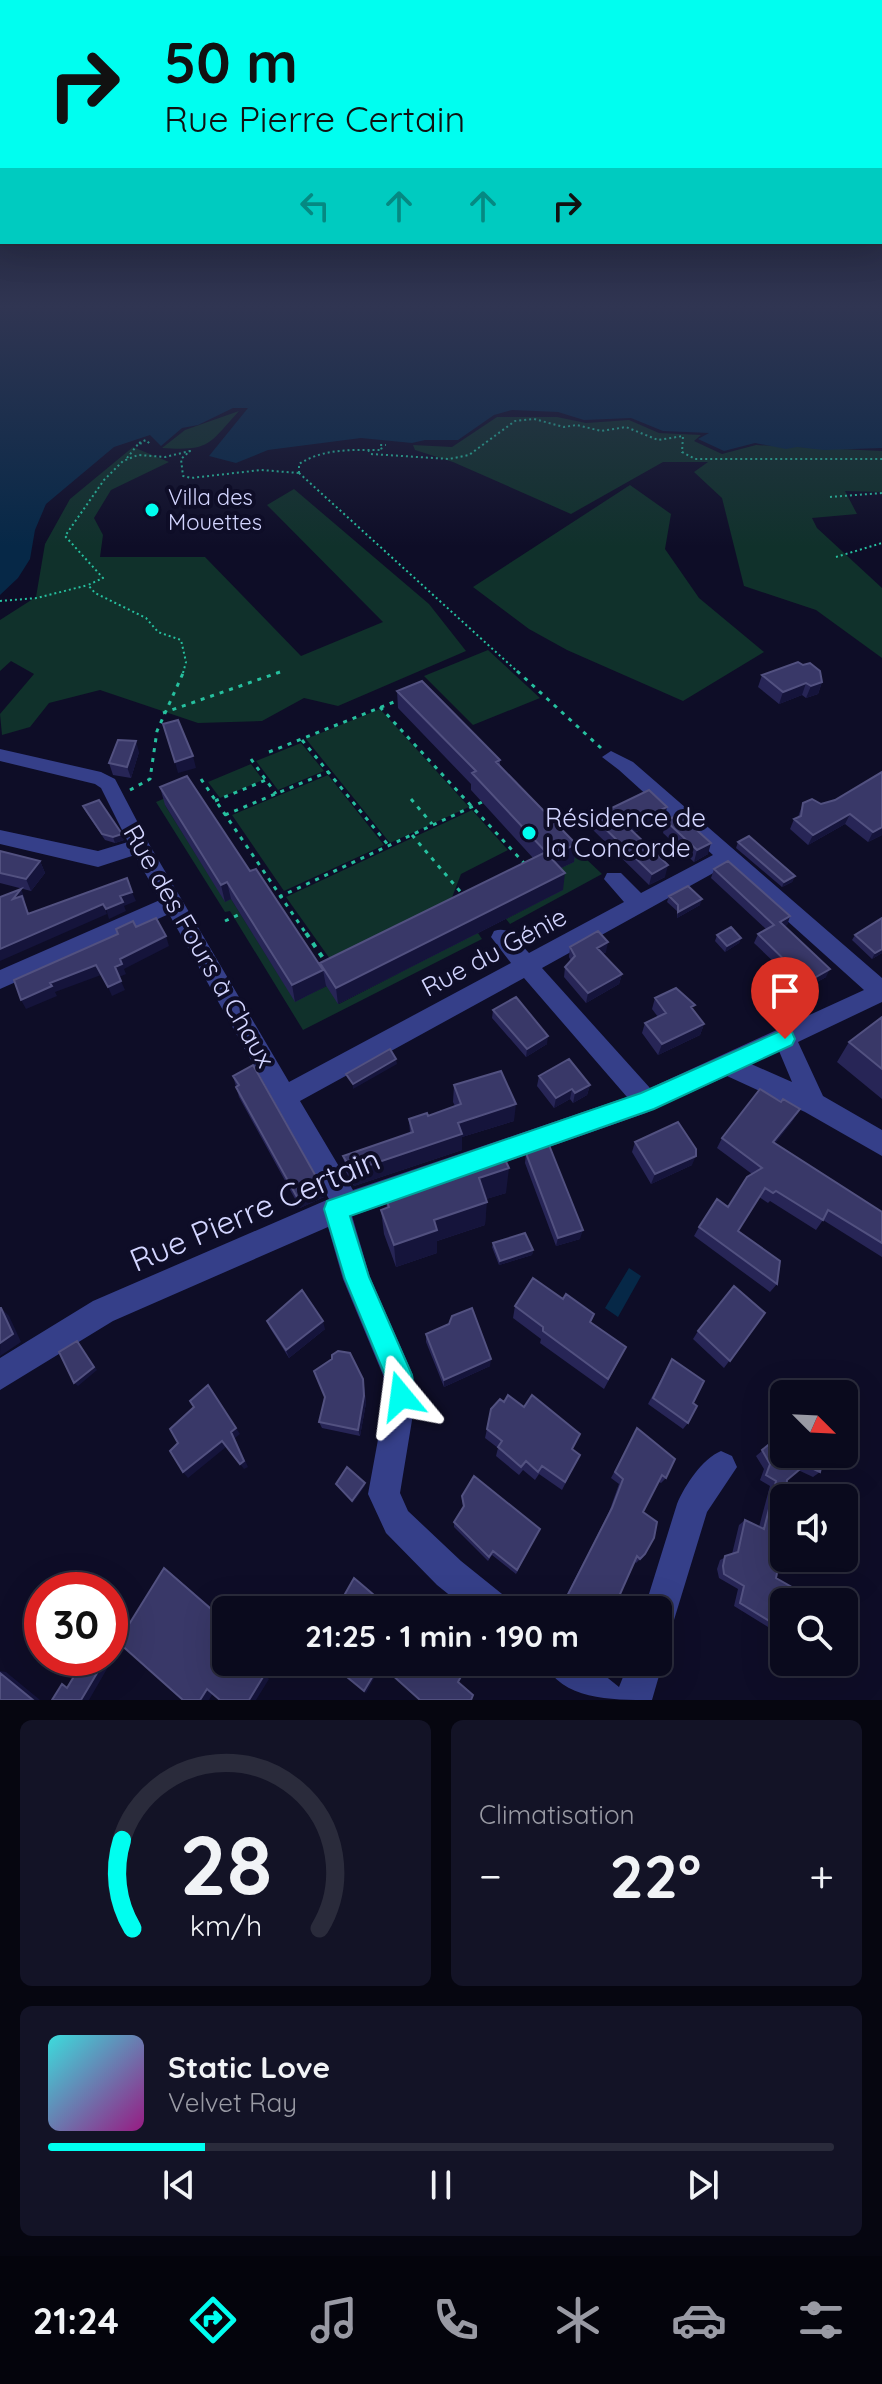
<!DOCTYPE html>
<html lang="fr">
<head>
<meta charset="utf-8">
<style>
  body { margin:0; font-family:Quicksand,sans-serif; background:#131326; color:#f1f3f6; height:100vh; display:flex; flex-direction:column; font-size:30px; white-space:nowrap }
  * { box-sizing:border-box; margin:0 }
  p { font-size:26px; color:#999aa4 }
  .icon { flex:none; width:44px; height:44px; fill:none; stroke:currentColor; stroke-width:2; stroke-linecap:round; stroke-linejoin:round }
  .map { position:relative; height:1700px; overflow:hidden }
  .side { display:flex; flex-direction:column; gap:20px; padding:20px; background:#060610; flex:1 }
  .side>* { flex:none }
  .guide { position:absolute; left:0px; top:0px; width:882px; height:244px; box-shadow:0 8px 32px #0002,0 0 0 2px #2a2b3b; background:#00fef0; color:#111; overflow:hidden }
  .needle { width:52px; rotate:114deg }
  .tools { position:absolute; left:770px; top:1380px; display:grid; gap:16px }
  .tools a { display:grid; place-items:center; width:88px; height:88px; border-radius:12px; background:#0a0a1d; box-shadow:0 8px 32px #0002,0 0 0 2px #2a2b3b; font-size:40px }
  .speed { position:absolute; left:24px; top:1572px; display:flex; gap:16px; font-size:40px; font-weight:700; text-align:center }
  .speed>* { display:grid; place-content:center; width:104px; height:104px; border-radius:50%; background:#0a0a1d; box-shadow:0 8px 32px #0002,0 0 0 2px #2a2b3b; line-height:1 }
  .speed .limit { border:12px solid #d22; background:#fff; color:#111 }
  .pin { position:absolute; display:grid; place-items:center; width:68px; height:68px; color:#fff; margin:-82px -34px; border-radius:50% 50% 50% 0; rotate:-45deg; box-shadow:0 0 8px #0007 }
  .pin .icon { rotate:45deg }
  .me { position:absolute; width:88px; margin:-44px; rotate:344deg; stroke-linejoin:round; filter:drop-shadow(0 0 6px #0008) }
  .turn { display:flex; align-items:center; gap:28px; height:168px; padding:0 32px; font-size:36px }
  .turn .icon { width:104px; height:104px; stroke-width:2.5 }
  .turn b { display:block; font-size:56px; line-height:68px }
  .lanes { display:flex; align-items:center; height:76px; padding:0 32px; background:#0003; justify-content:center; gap:40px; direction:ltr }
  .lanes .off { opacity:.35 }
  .big { font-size:60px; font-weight:800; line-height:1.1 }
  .side .widget { flex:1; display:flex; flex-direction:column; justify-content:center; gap:12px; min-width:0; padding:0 28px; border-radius:12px; background:#131326 }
  .side .dial { align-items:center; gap:0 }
  .dial svg { height:208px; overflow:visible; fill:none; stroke:#2a2b3b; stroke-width:7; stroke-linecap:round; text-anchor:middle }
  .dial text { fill:#f1f3f6; stroke:none }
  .song { display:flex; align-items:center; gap:24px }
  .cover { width:96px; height:96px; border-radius:12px; background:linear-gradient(135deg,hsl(180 70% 55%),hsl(310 70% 35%)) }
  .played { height:8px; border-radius:4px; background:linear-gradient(90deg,#00fef0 20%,#2a2b3b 20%) }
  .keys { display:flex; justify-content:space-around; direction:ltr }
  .heat { display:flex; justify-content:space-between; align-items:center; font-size:44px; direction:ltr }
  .side .tiles { flex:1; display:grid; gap:20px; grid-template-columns:1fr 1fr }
  .widget:last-child { grid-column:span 2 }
  .trip { position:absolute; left:212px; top:1596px; width:460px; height:80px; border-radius:12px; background:#0a0a1d; box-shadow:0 8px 32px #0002,0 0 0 2px #2a2b3b; font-weight:800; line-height:80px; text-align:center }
  .tabs { display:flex; height:128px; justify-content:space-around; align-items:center; background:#04040c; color:#999aa4 }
  .tabs .icon { width:56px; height:56px }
  .tabs .selected { color:#00fef0 }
  .tabs b { font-size:36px; color:#f1f3f6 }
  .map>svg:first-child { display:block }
  .green { fill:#10312b }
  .water { fill:#062847 }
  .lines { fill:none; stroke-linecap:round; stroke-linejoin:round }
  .path-far2 { stroke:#26c09f; stroke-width:2; stroke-dasharray:2 3; stroke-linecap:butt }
  .path-far1 { stroke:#26c09f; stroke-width:3; stroke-dasharray:4 6; stroke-linecap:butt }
  .path { stroke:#26c09f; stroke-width:4; stroke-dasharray:5 7; stroke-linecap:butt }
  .minor { fill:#353f89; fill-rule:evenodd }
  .wall { fill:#272556 }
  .shaded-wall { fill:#15143b }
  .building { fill:#393868; stroke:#525180; stroke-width:2 }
  .route { fill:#00fef0; stroke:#00a59c; stroke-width:2 }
  .poi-dot { fill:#00fef0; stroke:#0e0d27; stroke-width:3 }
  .labels { text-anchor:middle; stroke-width:8; stroke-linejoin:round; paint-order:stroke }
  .far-poi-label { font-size:22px; fill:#d3d5ff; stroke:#0e0d27; text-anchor:start }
  .poi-label { font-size:26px; fill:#d3d5ff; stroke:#0e0d27; text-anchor:start }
  .street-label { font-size:26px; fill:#d3d5ff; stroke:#0e0d27 }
  .near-street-label { font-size:32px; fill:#d3d5ff; stroke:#0e0d27 }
</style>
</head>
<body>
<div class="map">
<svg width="882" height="1700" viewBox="0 0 882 1700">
  <rect width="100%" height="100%" fill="#0e0d27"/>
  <path class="green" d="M239 411C208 445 210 451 162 448L185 430Z
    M497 417H557L586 423 629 420 659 433 701 435 694 441 722 454 756 445 882 451V492L845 491 857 514 812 518 817 528 882 588V658L816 610 744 586 722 498 694 472 708 462H663L571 514 453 462 415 450 413 445 452 447Z
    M133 447 169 462 111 490 94 518 103 535 100 557H205L301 656 383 622 267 505 294 489 429 604 466 651 338 706 304 698 262 721 198 723 100 690 49 703 30 727 2 735 0 714 34 674 11 661 0 671V620L36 597 45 544 70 499Z
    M630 485 671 514 665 549 699 598 764 652 683 701 567 650 529 629 473 587Z
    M488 650 540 698 473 725 424 676Z
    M380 709 469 807 390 843 306 739Z
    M301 743 324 771 278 790 256 761Z
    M251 764 263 780 220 798 208 782Z
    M328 775 384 845 284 891 232 815Z
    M499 778 580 860 584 857 602 874 510 924 506 919 562 890Z
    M189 788 165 805 225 901 231 899 295 1001 327 986 339 1004 471 936 478 933 482 939 303 1030 230 911 225 912 156 802Z
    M472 810 508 850 461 874 448 908 330 959 286 897Z"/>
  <path class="water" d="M0 309H882V448L824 450 797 447 786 449 755 443 724 451 698 439 709 433 663 431 631 418 584 420 558 412 512 410 494 415 458 440H425L412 443 361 438 268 450 236 463 209 456 248 408H233L198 425 182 428 161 446 150 435 114 447 46 504 35 530 30 559 18 578 0 595Z
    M629 1268 641 1276 618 1317 605 1308Z"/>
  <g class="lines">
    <path class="path-far2" d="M139 443 146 440 150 444
      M368 450 371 454 449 459 469 455 515 421 534 419 564 427 577 425 601 431 626 427 658 440 683 436 682 452 695 459H882
      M127 458 139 443 144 444
      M299 473 519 673
      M299 473V464C324 448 353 450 382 450L380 445H386
      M830 497 882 493
      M836 557 882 543
      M0 601 37 598 88 585
      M183 673 186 662 181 640 158 632 146 618 95 593 88 585 103 578 65 536 104 480 123 461 138 455 165 457 190 451 181 459 183 476 191 478 261 470 299 473
      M276 673 280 672"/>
    <path class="path-far1" d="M517 671 601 748
      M380 707 524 863
      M163 713 280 672
      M302 740 389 846
      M269 752 399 700
      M251 759 276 794
      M201 779 307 935
      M130 790 150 779 157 731 184 671
      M411 799 432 824
      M215 801 266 780
      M225 815 328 772
      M412 835 464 896
      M279 897 482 802
      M225 921 240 914"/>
    <path class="path" d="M306 933 325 961"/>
    <path class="minor" d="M0 749 101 772 115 779 149 844 289 1082 511 963 491 937 494 931C511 925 519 942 529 953L624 902 604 879 607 873H621L641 893 713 855 619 770 602 757 611 751 633 762 882 978V1002L798 1042 823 1096 882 1130V1156L805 1112 727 1076 646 1113 352 1216 370 1277 413 1375 416 1396 400 1493 408 1511 461 1561 507 1598 512 1610H468L437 1585 386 1533 368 1494 386 1396 383 1375 343 1279 328 1227 113 1321 0 1390V1358L93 1301 329 1199 169 914 0 989V970L160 900 135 855 98 867 0 844V830L98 851 128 842 101 788 95 784 0 761ZM726 866 864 990 650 1088 542 968ZM524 978 627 1097 353 1190 300 1101ZM779 1051 792 1082 751 1064Z
      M721 1451 732 1456 737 1467 707 1512 670 1633 658 1638V1610H644L677 1504C685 1485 702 1459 721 1451Z
      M658 1650 663 1662 652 1700C609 1700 563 1700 543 1662H588L619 1687 629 1662H658Z"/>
  </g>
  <path class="wall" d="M762 675 822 682 818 694 806 698 802 695 779 704 758 687Z
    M397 691 500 760V765L576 844 574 862 561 868 563 890 338 1004 325 984 326 986 295 1002 231 899 225 902 165 805 160 787 250 871 320 965 533 858 471 790V784L398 708Z
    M139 752 131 778 113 775 109 763Z
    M835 800 882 835 868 842 845 824 808 845 790 829 794 819 798 817 803 803 821 804Z
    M83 806 124 840 115 843 105 840 86 812Z
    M593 817 665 818 634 833 665 877 649 885 591 828Z
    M666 821 708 854 694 862 663 833Z
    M738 842 795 876 792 882 782 887 736 848Z
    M0 851 40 861 45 873 31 891 0 883Z
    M714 869 790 916 787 925 784 926 826 977 803 990 754 943 758 934 766 929 711 878Z
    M669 896 700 905 677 918V911L667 902Z
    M882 918V953L872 959 852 940 855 935Z
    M717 935 741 938 739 943 725 952 715 941Z
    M570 947 606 952 603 954 622 974 619 984 586 1003 564 977 565 967 571 961 569 957Z
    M655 998 693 1010 704 1024 700 1035 658 1055 642 1033 645 1023 658 1017 652 1009Z
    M493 1010 547 1044 526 1057 492 1018Z
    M882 1017V1099L837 1062 849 1042Z
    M233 1076 324 1197 300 1208 239 1097Z
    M539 1076 590 1085 587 1095 573 1103 570 1099 554 1108 537 1086Z
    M454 1085 514 1121 462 1137V1150L354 1186 346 1172 343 1156 410 1133 409 1119 428 1116 455 1106 453 1102Z
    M794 1119 775 1143 882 1212V1257L823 1220 816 1230 770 1201 768 1203 759 1197 738 1231 777 1284 770 1292 694 1236 699 1227 728 1207 752 1174 717 1148 722 1138Z
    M635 1142 692 1165 651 1184 632 1152Z
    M526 1153 580 1239 556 1246 525 1163Z
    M428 1176 506 1193 486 1199 485 1225 437 1241V1253L396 1267 384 1234 381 1210 387 1208 385 1197 428 1182Z
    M493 1243 533 1250 532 1255 499 1265 492 1247Z
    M563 1299 594 1314 591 1322 626 1347 604 1389 540 1343 541 1339 513 1318 515 1306Z
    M765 1313 724 1368 693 1339 698 1331Z
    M267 1321 325 1329 289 1358 270 1328Z
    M426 1334 490 1366 444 1387 426 1342Z
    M668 1366 693 1403 688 1423 683 1429 648 1404Z
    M314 1371 364 1386 366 1403 360 1436 322 1428 319 1422 325 1398Z
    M504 1402 580 1455 562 1490 539 1474 535 1480 523 1470 519 1475 496 1456 498 1448 485 1438 487 1429Z
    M637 1428 666 1478 661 1483 659 1482 643 1512 645 1554 636 1563 634 1561 613 1610H559L609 1512 619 1484 611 1478Z
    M784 1432 820 1472 813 1477 798 1470 787 1480 776 1578 784 1602V1634L781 1635 734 1606 738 1589 719 1578 717 1569 720 1560 732 1554 739 1525 745 1520 759 1527 770 1486 760 1480 764 1469 756 1456Z
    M462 1496 540 1529 516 1574 492 1555 488 1561 454 1527V1522L463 1508Z"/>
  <path class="shaded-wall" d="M822 682 818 694 806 698 811 686Z
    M806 683 802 695 779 704 783 692Z
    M136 741 139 752 131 778 127 767Z
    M193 756 196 768 178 773 175 762Z
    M667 807 665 818 624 838 627 826Z
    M850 814 845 824 808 845 813 835Z
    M882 827V835L868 842 873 832Z
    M122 834 124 840 115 843 113 837Z
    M711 843 708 854 694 862 697 850Z
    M576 844 574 862 548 874 550 857Z
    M40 861 45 873 31 891 26 879Z
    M668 865 665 877 649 885 652 874Z
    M565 873 563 890 338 1004 336 988Z
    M795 876 792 882 782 887 784 882Z
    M227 882 231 899 225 902 221 885Z
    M21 889 25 899 24 900 33 924 28 914 13 899Z
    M132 892 136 901 124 906 126 911 109 919 106 909 120 896Z
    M702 899 700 905 677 918 678 912Z
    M103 904 107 914 0 961V949Z
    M790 916 787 925 776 931 780 922Z
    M166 936 169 946 124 969 126 974 119 977 115 967 120 959Z
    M741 938 739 943 725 952 727 946Z
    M608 942 606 952 595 958 597 948Z
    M882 949V953L872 959 875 953Z
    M96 965 101 975 55 992 50 983Z
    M830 969 826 977 803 990 807 982Z
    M323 970 326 986 295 1002 292 985Z
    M622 974 619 984 586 1003 588 993Z
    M121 981 125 990 112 996 108 987Z
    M52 986 57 996 26 1009 21 1000Z
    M704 1024 700 1035 658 1055 662 1044Z
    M548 1036 547 1044 526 1057 527 1049Z
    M396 1059 397 1064 353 1089V1084Z
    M590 1085 587 1095 573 1103 575 1093Z
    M572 1089 570 1099 554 1108 556 1098Z
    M516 1104 514 1121 462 1137V1150L354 1186 352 1171 458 1123Z
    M800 1109 794 1119 768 1153 773 1142Z
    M696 1156 692 1165 651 1184 655 1174Z
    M509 1168 506 1193 477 1202 479 1178Z
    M322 1187 324 1197 300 1208 298 1199Z
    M487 1202 485 1225 437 1241V1253L396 1267 394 1245 434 1220Z
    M583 1230 580 1239 556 1246 558 1238Z
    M533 1250 532 1255 499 1265 500 1261Z
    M1 1308 9 1316 21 1342 0 1356Z
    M323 1321 325 1329 289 1358 286 1350Z
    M77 1341 97 1370 78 1386 74 1383Z
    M491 1359 490 1366 444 1387V1380Z
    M363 1379 366 1403 360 1436 358 1430Z
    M236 1428 240 1434 235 1438 248 1467 244 1469 240 1464 231 1432Z
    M222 1441 226 1447 188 1478 183 1472Z
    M365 1483V1486L353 1503 352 1501Z
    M164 1568 172 1574 226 1620V1622Z
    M110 1623 127 1634 89 1700H81L106 1658H110Z
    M246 1662H249L269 1679 256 1700H249Z
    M380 1664 381 1666 366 1693 364 1691Z
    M0 1671 6 1672 40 1700H33L0 1673Z
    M207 1689 214 1691 209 1700H200Z"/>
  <path class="building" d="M798 662 803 665 810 663 820 671 822 682 811 686 806 683 783 692 762 675Z
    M422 681 500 760 496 762 576 844 550 857 565 873 336 988 320 963 546 852 472 773 476 771 397 691Z
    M178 720 193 756 175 762 163 724Z
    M118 740 136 741 127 767 109 763Z
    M882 772V827L873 832 850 814 813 835 794 819 801 816 803 803 812 799 821 804 835 800Z
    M187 776 250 871 256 869 323 970 292 985 227 882 221 885 160 787Z
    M649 790 667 807 627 826 668 865 652 874 593 817Z
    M99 800 122 834 113 837 102 834 83 806Z
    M679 814 711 843 697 850 666 821Z
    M749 836 795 876 784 882 738 842Z
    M0 851 40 861 26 879 0 873Z
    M728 861 790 916 780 922 830 969 807 982 758 934 774 925 714 869Z
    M127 878 132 892 120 896 123 902 106 909 103 904 0 949V897L21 889 13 899 22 896 28 914Z
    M688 886 702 899 678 912V905L669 896Z
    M156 918 166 936 120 959 122 964 115 967 121 981 108 987 96 965 50 983 52 986 21 1000 14 980 118 934 116 929 133 921 136 927Z
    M882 918V949L875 953 855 935Z
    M731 927 741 938 727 946 717 935Z
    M598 931 608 942 597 948 622 974 588 993 565 967 575 956 570 947Z
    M676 988 695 1005 691 1007 704 1024 662 1044 645 1023 666 1013 655 998Z
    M516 997 548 1036 527 1049 493 1010Z
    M882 1017V1069L849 1042Z
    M390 1049 396 1059 353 1084 346 1074Z
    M569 1059 590 1085 575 1093 572 1089 556 1098 539 1076Z
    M253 1065 322 1187 298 1199 236 1087 239 1085 233 1076Z
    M501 1071 516 1104 458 1123 462 1134 352 1171 343 1156 413 1132 409 1119 427 1113 428 1116 461 1104 454 1085Z
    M760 1089 781 1102 783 1099 800 1109 773 1142 882 1212V1243L828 1210 823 1220 776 1191 773 1193 765 1188 738 1231 780 1261 777 1284 699 1227 717 1199 728 1207 747 1177 762 1168 722 1138Z
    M678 1122 696 1149V1156L655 1174 635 1142Z
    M549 1145 583 1230 558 1238 526 1153Z
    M500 1149 509 1168 479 1178 487 1202 434 1220 437 1230 394 1245 381 1210 389 1207 385 1197 430 1182 428 1176Z
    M525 1233 533 1250 500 1261 493 1243Z
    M533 1278 563 1299 566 1294 594 1314 590 1322 626 1347 608 1379 543 1331V1327L515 1306Z
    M734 1286 765 1313 730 1361 698 1331Z
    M302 1290 323 1321 286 1350 267 1321Z
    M0 1308H1L13 1334 0 1343Z
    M472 1308 491 1359 444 1380 426 1334 449 1324 452 1316Z
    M77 1341 94 1367 74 1383 59 1352Z
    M338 1351 350 1353 363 1379 364 1396 358 1430 319 1422 325 1397 314 1371 332 1359V1355Z
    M672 1359 704 1381 693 1403 697 1406 688 1423 653 1398Z
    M208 1385 236 1428 231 1432 244 1461 240 1464 222 1441 183 1472 170 1451 178 1443 170 1429 194 1407 190 1401Z
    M508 1395 524 1407 532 1395 580 1434 572 1449 580 1455 565 1482 542 1466 538 1472 526 1461 521 1467 498 1447 502 1441 487 1429 491 1409 500 1399 504 1402Z
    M637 1428 675 1459 666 1478 662 1475 643 1512 657 1522 654 1538 645 1554 640 1559 637 1556 613 1610H560L612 1508 623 1479 615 1472Z
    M784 1432V1454H824L820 1472 805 1465 787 1480 786 1490 800 1498H784L783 1544 776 1578 797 1590 794 1602H784V1630L740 1603 744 1586 724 1574 723 1566 725 1556 738 1552 745 1520 764 1529 776 1481 766 1475 770 1464 762 1450Z
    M347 1467 365 1483 352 1501 336 1484Z
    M474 1476 540 1529 517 1570 493 1551 489 1557 454 1522 464 1506 462 1496Z
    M164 1568 226 1622V1662H246L263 1677 249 1700H220L207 1689 200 1700H183L118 1642Z
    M354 1578 381 1601 376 1610H328L334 1598 341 1601Z
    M110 1625 121 1632 110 1651Z
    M85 1658H106L81 1700H52L62 1684 67 1688Z
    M342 1662H451L463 1673 458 1682 473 1695 471 1700H420L380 1664 364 1691 347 1677 351 1670Z
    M0 1673 33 1700H0Z"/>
  <linearGradient id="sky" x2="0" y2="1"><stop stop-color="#080715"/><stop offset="0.56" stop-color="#303552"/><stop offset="1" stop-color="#303552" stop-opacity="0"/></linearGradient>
  <rect width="882" height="547" fill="url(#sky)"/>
  <path class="route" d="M785 1029 792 1032 795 1039 792 1045 654 1109 350 1216 369 1277 412 1375 415 1396 411 1406 401 1410 392 1406 385 1375 345 1279 324 1209 327 1201 641 1093Z"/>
  <g class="poi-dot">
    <circle cx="152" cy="510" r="8"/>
    <circle cx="529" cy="833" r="8"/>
  </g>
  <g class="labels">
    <g class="far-poi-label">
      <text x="168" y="505">Villa des<tspan x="168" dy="25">Mouettes</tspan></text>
    </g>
    <g class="poi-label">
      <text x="545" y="827">Résidence de<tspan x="545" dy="30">la Concorde</tspan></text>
    </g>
    <g class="street-label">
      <text transform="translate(199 946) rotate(60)" y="9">Rue des Fours à Chaux</text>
      <text transform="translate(494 952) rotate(-28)" y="9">Rue du Génie</text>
    </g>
    <g class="near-street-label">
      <text transform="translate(255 1210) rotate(-23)" y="11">Rue Pierre Certain</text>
    </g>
  </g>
</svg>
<div class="tools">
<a><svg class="needle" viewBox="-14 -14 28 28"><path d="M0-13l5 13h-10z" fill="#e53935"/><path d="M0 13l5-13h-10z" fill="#999aa4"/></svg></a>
<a><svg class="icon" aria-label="sound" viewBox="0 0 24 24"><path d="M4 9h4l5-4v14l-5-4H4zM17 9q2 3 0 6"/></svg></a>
<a><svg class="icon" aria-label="search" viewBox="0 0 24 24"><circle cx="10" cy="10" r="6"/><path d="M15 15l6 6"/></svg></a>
</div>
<div class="speed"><div class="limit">30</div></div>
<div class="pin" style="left:785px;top:1039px;background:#d93025"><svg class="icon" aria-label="arrive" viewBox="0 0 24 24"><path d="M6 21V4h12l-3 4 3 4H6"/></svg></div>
<svg class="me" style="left:401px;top:1396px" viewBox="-20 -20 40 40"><path d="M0-17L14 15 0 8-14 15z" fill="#00fef0" stroke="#fff" stroke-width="4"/></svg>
<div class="trip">21:25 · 1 min · 190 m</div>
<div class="guide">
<div class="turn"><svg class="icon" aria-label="right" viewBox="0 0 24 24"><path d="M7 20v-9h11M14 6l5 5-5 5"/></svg><div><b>50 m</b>Rue Pierre Certain</div></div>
<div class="lanes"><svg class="icon off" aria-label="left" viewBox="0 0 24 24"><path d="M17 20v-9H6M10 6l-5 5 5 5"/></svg><svg class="icon off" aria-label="ahead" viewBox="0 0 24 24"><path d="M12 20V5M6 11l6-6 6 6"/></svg><svg class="icon off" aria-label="ahead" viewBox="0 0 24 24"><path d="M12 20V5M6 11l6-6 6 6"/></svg><svg class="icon" aria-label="right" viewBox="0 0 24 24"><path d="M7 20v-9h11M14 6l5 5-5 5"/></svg></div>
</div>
</div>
<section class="side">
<div class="tiles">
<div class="widget dial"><svg viewBox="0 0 100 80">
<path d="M14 69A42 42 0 1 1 86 69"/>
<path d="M14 69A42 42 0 0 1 10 35" stroke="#00fef0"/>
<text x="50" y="56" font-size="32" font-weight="700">28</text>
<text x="50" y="72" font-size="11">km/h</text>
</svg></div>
<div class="widget"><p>Climatisation</p>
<div class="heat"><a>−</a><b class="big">22°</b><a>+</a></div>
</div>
<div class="widget">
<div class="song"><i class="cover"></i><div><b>Static Love</b><p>Velvet Ray</p></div></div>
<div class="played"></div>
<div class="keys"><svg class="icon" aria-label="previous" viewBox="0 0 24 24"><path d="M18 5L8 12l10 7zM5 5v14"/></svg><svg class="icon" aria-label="pause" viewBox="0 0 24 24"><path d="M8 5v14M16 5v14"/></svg><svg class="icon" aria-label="next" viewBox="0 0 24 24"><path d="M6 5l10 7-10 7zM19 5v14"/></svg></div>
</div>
</div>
</section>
<nav class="tabs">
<b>21:24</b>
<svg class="icon selected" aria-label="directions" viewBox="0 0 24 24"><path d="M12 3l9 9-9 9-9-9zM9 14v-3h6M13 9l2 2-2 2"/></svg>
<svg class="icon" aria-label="music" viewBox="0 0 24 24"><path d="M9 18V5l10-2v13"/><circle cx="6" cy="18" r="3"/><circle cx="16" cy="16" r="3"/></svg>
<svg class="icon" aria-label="phone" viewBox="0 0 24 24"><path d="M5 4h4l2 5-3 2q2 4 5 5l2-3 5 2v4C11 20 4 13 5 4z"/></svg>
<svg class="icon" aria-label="climate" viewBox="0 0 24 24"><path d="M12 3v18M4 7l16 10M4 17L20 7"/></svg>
<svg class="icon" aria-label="car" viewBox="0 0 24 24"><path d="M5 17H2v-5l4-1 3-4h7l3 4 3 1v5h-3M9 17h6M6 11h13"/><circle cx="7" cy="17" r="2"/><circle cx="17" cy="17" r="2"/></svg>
<svg class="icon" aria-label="filters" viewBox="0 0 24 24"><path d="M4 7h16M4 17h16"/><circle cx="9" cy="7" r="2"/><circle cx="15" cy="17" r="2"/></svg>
</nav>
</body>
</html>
